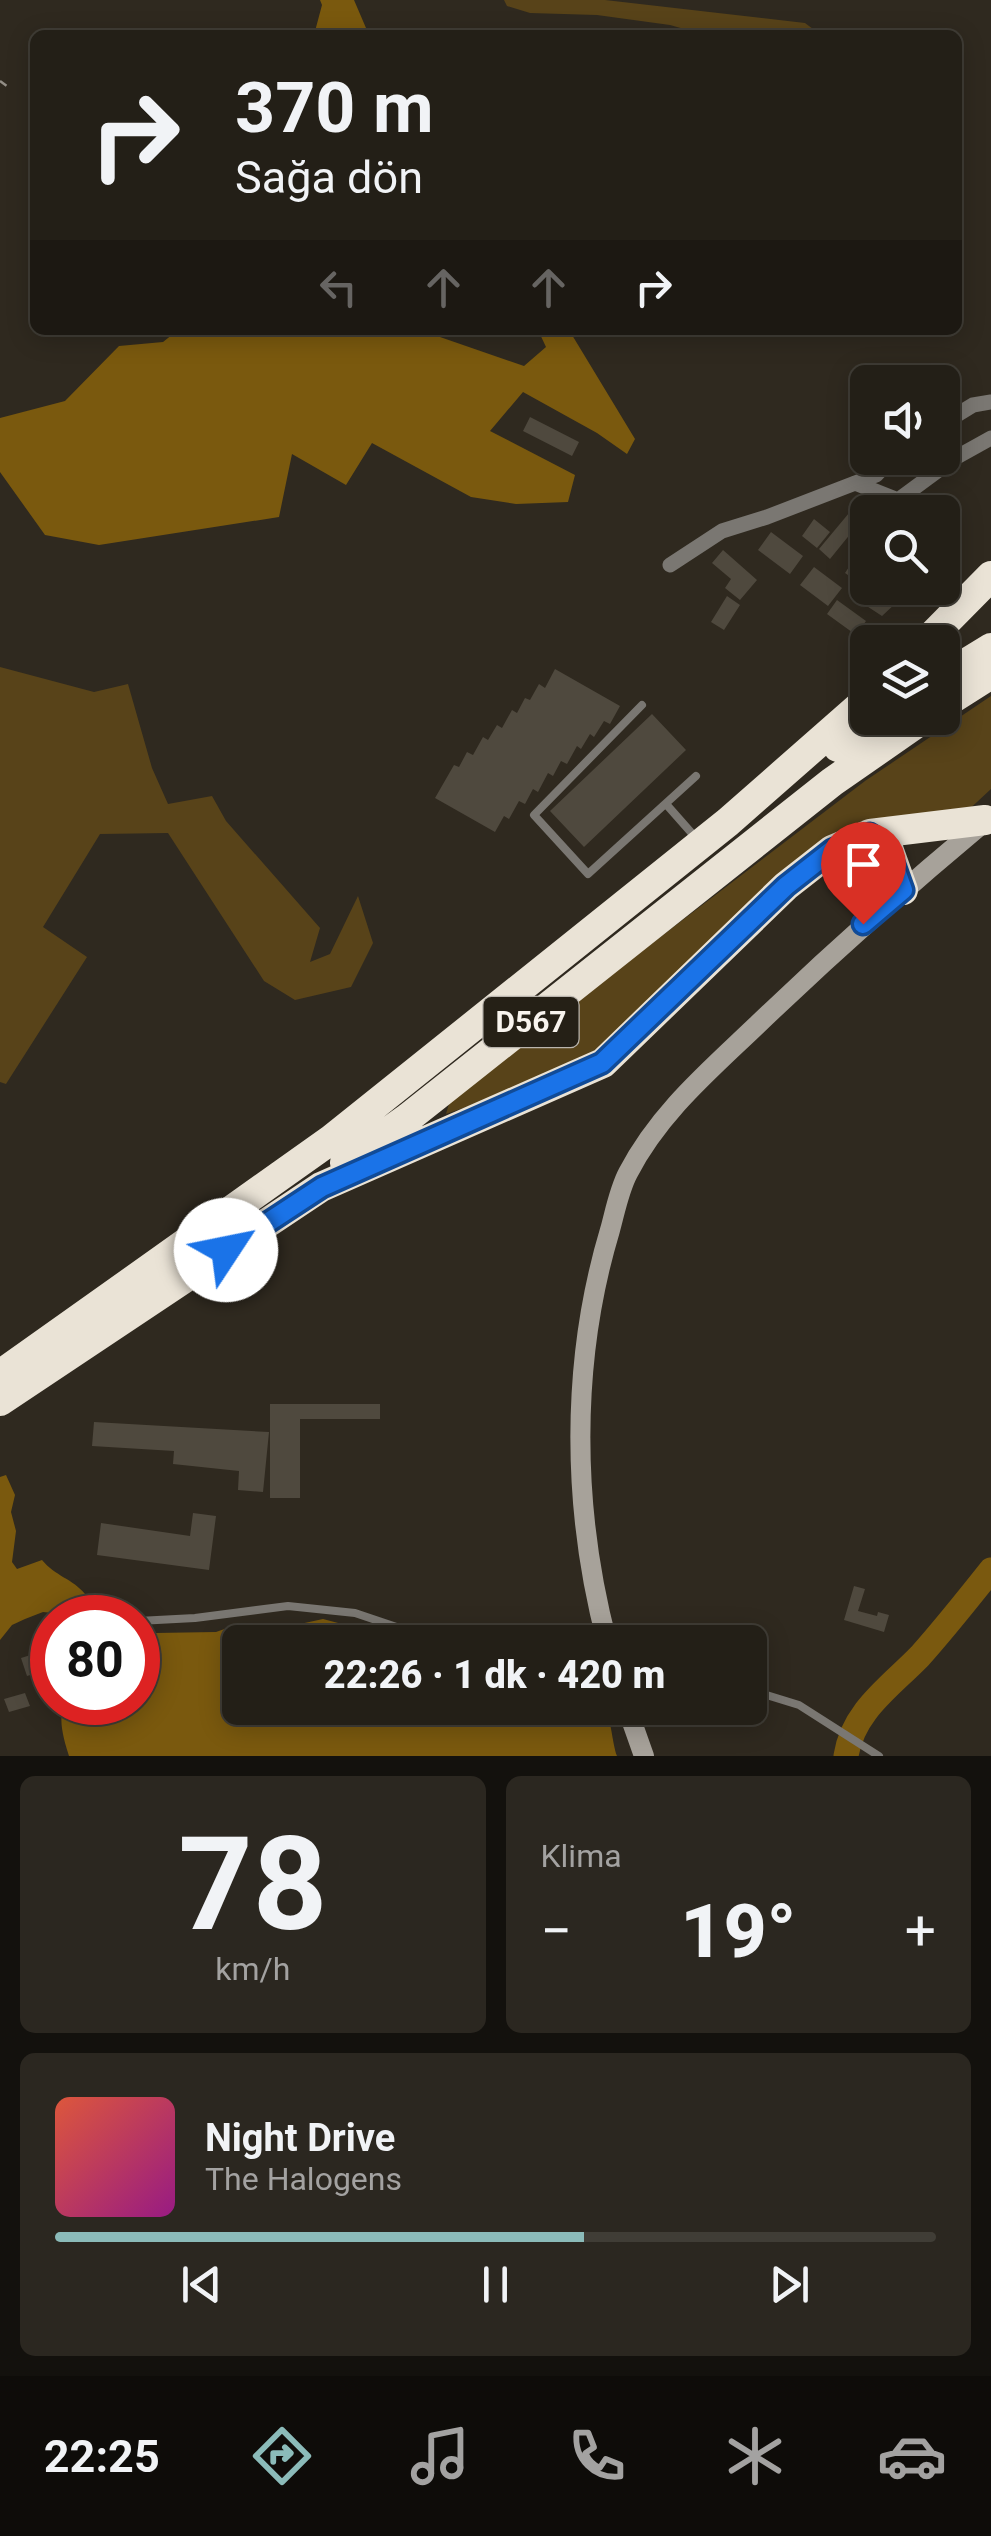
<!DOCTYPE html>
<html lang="tr">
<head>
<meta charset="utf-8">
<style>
  body { margin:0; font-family:Roboto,sans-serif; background:#2b2720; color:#f1f3f6; height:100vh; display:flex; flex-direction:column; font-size:38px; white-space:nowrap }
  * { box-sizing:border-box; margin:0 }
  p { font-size:32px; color:#a3a2a1 }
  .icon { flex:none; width:55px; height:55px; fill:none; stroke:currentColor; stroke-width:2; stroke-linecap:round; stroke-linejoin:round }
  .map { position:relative; height:1756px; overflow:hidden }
  .sheet { display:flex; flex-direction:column; gap:20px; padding:20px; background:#13110d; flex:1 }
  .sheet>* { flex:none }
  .top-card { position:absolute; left:30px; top:30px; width:932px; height:305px; border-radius:15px; box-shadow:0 5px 25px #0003,0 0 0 2px #403d36; background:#231f17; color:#f1f3f6; overflow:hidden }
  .fabs { position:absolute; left:850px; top:365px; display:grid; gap:20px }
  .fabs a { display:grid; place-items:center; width:110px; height:110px; border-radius:15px; background:#231f17; box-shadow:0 5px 25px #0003,0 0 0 2px #403d36; font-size:50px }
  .speed { position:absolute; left:30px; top:1595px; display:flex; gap:20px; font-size:50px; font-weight:700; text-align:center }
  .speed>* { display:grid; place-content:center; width:130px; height:130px; border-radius:50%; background:#231f17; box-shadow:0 5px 25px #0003,0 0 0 2px #403d36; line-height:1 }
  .speed .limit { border:15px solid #d22; background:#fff; color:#111 }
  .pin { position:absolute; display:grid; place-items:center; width:85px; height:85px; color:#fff; margin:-102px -42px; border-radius:50% 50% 50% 0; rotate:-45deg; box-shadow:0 0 10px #0007 }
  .pin .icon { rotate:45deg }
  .me { position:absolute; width:110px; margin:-55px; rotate:56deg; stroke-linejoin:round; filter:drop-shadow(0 0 8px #0008) }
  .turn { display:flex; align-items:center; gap:35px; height:210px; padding:0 40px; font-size:45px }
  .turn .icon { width:130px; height:130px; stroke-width:2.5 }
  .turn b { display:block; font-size:70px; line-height:85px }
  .lanes { display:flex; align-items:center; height:95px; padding:0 40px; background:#0003; justify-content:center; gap:50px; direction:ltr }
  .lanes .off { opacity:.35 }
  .big { font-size:75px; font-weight:800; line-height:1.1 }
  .sheet .tile { flex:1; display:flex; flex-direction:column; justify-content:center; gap:15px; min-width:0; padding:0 35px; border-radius:15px; background:#2b2720 }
  .sheet .dial { align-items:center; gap:0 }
  .dial b { font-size:130px; line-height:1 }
  .song { display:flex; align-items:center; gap:30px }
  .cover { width:120px; height:120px; border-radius:15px; background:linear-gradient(135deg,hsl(10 70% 55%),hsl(310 70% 35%)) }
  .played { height:10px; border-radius:5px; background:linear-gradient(90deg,#8bbbb9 60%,#403d36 60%) }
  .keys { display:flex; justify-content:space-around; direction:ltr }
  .heat { display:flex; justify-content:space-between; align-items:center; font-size:55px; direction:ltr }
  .sheet .tiles { flex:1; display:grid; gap:20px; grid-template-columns:1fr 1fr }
  .tile:last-child { grid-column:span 2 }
  .trip { position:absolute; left:222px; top:1625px; width:545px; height:100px; border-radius:15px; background:#231f17; box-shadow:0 5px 25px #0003,0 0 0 2px #403d36; font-weight:800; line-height:100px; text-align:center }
  .tabs { display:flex; height:160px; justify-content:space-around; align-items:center; background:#0e0c09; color:#a3a2a1 }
  .tabs .icon { width:70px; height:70px }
  .tabs .selected { color:#8bbbb9 }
  .tabs b { font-size:45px; color:#f1f3f6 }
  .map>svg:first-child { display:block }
  .green { fill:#584319 }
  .forest { fill:#7a590e }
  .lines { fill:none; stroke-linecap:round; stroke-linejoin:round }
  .river { stroke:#7a590f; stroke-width:25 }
  .building { fill:#4f493e }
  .path { stroke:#938e86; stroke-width:2.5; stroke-dasharray:8 8; stroke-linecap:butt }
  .lane { stroke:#7a7772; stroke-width:8 }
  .street { stroke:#7a7772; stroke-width:15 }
  .secondary { stroke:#a7a29a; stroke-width:20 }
  .highway { stroke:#eae3d6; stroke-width:30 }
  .route-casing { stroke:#114b97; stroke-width:25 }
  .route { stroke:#1a73e8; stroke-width:18 }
  .labels { text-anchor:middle; stroke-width:10; stroke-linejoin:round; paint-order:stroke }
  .shield { fill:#252016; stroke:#b9b4ad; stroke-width:2.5 }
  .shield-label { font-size:30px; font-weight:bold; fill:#f8f4ee }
</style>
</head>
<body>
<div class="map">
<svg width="991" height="1756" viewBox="0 0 991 1756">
  <rect width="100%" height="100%" fill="#2f291f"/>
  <path class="green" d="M504 0H605L805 23 813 29 802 34 705 35 670 25 597 15 530 13 507 6Z
    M0 667 94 692 128 684 152 768 168 804 212 796 226 821 320 928 310 962 330 954 358 896 373 943 351 987 295 1000 264 981 168 833 100 834 43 927 87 957 6 1084 0 1082Z
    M991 696V789L963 815 868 822 572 1070 446 1114 450 1100 470 1082 865 781Z"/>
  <path class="forest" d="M320 0H354L369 35H314L322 5Z
    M178 330H435L440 337 524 366 546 347 538 330H569L635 439 627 454 597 433 523 392 490 431 575 475 568 502 516 504 471 497 372 443 346 485 292 454 279 517 99 545 45 535 0 472V418L65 401 119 346 163 342Z
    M6 1475 15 1495 11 1512 16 1531 12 1562 17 1569 42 1560C55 1576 73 1579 85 1594L81 1606 64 1614 43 1612 25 1619 12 1625 0 1640V1477Z
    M323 1619 410 1642H240V1708H542C564 1720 581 1707 604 1708 611 1715 612 1743 617 1756H69C64 1740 57 1718 65 1703L138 1702V1640L155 1633 216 1632 233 1626 263 1632Z"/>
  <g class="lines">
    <path class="river" d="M846 1756C853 1711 890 1687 920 1656 945 1628 968 1599 991 1570"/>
  </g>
  <path class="building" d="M530 417 579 442 572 456 523 431Z
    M849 513 860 522 830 559 819 549Z
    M814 519 830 532 817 548 802 536Z
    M771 532 803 556 790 574 758 550Z
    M723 550 757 580 740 600 725 588 731 579 712 563Z
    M860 550 868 555V588H912L882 616 859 601 867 588 845 573Z
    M814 567 842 588 828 606 800 585Z
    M727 596 740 605 724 630 711 622Z
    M837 600 866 621 856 635 827 614Z
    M555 669 620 706 610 724 604 721 594 737 590 734 581 749 577 746 567 764 561 761 553 776 548 773 538 792 533 789 525 804 519 801 509 819 504 816 495 832 435 798 454 765 459 767 467 752 473 755 483 737 488 740 497 725 502 728 512 710 517 713 525 698 530 700 539 684 545 688Z
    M652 714 686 750 584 847 550 811Z
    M270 1404H380V1419H300V1498H270Z
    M94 1422 269 1432 263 1492 238 1490 239 1471 173 1464 174 1451 92 1446Z
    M193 1513 216 1516 209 1570 97 1555 101 1523 190 1536Z
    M854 1586 865 1589 858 1611 877 1616 878 1612 889 1615 884 1632 844 1620Z
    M40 1652 46 1670 27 1676 21 1658Z
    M25 1693 30 1706 9 1712 4 1699Z"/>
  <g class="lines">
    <path class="path" d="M0 81 11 89"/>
    <path class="lane" d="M642 705 534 815 588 874 696 776
      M666 804 696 838
      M138 1621 195 1618 288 1606 355 1613 441 1642
      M43 1631 52 1630
      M750 1690 799 1705 879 1756"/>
    <path class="street" d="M942 424 973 405 991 402
      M855 483 898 500 955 458 991 438
      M670 565 722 531 767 517 876 475 892 458"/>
    <path class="secondary" d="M607 1642C572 1509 570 1363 610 1230 615 1212 619 1190 628 1173 659 1113 709 1071 757 1025 830 955 905 888 983 823
      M627 1708 644 1756"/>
    <path class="highway" d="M926 642 991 576
      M942 678 991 648
      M942 705 991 674
      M838 747 882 718
      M870 834 888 848 903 890
      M345 1163 408 1118 832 782 924 718
      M0 1375 332 1139 728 822 868 699
      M0 1401 321 1187 603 1063 786 886 832 850 870 834 985 820"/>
  </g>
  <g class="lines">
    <defs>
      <path id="route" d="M226 1250 322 1187 602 1063 786 886 832 850 870 834 888 848 903 890 863 924"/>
    </defs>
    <use href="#route" class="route-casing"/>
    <use href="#route" class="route"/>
  </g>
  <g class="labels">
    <rect class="shield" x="483.5" y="997" width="95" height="50" rx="8"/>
    <g class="shield-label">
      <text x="531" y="1032">D567</text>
    </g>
  </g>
</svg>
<div class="fabs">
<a><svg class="icon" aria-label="sound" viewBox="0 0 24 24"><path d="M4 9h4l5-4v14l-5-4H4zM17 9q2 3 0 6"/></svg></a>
<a><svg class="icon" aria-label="search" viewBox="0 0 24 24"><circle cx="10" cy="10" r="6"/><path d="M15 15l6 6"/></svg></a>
<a><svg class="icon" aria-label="layers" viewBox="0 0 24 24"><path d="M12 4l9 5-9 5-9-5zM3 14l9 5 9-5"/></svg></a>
</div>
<div class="speed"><div class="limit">80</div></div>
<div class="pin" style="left:863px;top:924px;background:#d93025"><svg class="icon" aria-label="arrive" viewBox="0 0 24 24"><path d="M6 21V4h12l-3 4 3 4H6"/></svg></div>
<svg class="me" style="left:226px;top:1250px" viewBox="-20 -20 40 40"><circle r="19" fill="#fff"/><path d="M0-13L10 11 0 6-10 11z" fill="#1a73e8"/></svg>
<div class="trip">22:26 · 1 dk · 420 m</div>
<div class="top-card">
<div class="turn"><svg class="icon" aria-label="right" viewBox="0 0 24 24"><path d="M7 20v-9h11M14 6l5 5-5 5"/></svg><div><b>370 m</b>Sağa dön</div></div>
<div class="lanes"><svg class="icon off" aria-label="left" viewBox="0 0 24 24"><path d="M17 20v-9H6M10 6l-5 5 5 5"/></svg><svg class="icon off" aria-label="ahead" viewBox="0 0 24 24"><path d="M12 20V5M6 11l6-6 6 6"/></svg><svg class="icon off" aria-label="ahead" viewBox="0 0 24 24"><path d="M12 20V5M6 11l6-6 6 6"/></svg><svg class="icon" aria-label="right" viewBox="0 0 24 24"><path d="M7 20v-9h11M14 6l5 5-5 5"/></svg></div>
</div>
</div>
<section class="sheet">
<div class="tiles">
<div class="tile dial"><b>78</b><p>km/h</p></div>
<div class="tile"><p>Klima</p>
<div class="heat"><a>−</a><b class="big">19°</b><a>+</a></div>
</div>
<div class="tile">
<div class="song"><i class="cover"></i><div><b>Night Drive</b><p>The Halogens</p></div></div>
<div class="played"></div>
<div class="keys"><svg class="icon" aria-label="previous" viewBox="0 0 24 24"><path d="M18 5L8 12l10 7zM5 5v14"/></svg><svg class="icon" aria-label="pause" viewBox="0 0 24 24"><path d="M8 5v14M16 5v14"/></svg><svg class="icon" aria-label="next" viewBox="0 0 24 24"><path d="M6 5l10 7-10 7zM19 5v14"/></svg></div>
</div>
</div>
</section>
<nav class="tabs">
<b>22:25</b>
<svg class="icon selected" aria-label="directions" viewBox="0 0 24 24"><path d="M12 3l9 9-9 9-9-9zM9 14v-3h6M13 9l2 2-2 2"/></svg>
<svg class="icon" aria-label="music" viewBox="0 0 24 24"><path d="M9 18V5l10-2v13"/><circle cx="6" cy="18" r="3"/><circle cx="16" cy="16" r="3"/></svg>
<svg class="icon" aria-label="phone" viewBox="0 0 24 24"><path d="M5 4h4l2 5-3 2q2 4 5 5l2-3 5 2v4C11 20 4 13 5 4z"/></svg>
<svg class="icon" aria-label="climate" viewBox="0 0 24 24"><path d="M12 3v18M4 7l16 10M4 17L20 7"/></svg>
<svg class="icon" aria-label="car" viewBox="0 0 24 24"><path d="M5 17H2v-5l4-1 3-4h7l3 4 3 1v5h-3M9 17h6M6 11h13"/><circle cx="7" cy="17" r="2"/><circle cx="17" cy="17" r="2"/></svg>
</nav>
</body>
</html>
